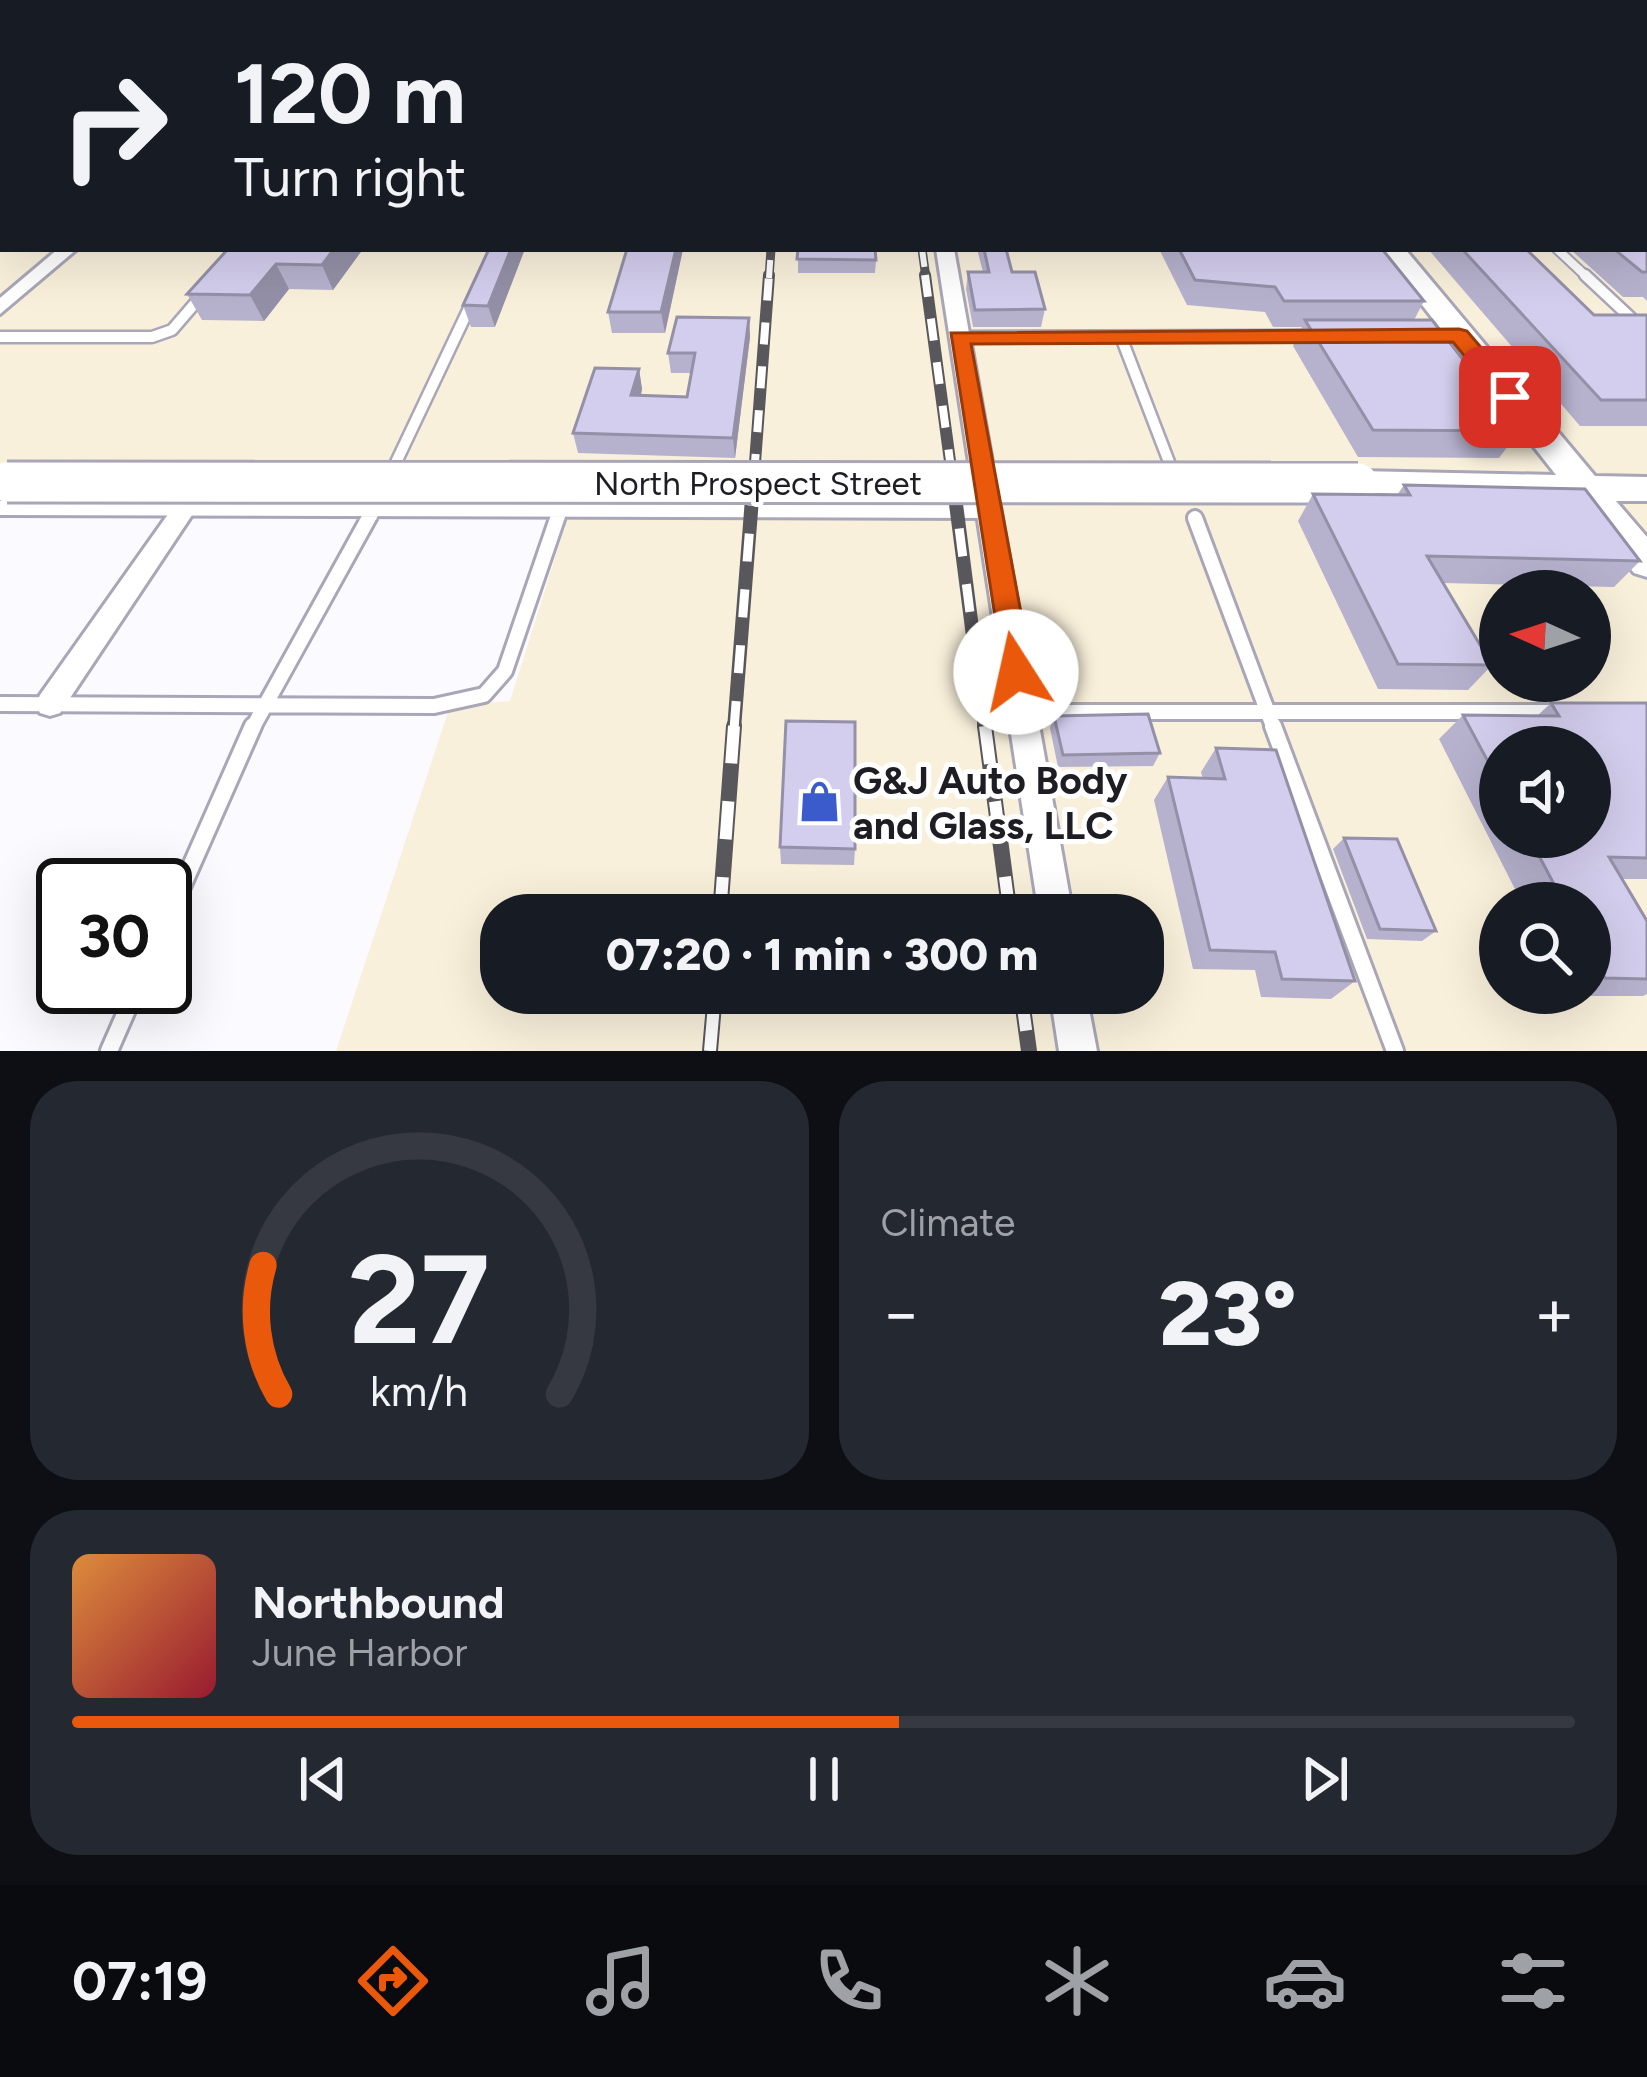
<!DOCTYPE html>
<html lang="en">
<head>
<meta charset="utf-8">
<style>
  body { margin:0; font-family:Figtree,sans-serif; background:#242831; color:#f1f3f6; height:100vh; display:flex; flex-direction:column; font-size:45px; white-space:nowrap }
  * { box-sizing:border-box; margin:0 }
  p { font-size:39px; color:#9ea1a6 }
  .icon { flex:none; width:66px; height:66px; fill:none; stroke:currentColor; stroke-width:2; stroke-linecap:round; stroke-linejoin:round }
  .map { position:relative; height:1051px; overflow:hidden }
  .drawer { display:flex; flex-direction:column; gap:30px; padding:30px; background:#0d0f14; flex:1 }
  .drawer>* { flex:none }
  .top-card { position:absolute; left:0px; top:0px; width:1647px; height:252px; box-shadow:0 12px 48px #0002; background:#171b24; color:#f1f3f6; overflow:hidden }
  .needle { width:78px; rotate:273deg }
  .tools { position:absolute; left:1479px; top:570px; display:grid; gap:24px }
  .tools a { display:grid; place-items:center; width:132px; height:132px; border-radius:50%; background:#171b24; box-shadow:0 12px 48px #0002; font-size:60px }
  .speed { position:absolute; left:36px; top:858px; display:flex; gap:24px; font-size:60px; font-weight:700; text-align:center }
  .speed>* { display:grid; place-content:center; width:156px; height:156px; border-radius:50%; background:#171b24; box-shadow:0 12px 48px #0002; line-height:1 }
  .speed .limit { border:6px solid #111; border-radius:18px; background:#fff; color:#111 }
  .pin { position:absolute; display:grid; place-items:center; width:102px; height:102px; color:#fff; margin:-51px; border-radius:24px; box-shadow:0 6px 18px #0006 }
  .me { position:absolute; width:132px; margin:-66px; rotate:350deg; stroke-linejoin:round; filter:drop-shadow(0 0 9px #0008) }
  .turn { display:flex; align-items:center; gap:42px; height:252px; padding:0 36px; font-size:54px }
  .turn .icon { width:156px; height:156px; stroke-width:2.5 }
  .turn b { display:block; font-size:84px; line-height:102px }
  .big { font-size:90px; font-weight:800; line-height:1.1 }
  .drawer .widget { flex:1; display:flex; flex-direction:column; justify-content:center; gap:18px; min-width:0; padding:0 42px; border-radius:48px; background:#242831 }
  .drawer .dial { align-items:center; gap:0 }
  .dial svg { height:312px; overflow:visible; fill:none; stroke:#363941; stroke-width:7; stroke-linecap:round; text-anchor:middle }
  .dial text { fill:#f1f3f6; stroke:none }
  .song { display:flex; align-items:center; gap:36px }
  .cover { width:144px; height:144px; border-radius:18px; background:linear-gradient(135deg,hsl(30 70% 55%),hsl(350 70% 35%)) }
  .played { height:12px; border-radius:6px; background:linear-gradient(90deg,#ea580c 55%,#363941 55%) }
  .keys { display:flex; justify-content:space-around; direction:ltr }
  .heat { display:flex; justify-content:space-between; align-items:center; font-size:66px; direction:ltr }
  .drawer .tiles { flex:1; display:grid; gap:30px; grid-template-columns:1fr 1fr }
  .widget:last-child { grid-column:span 2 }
  .trip { position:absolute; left:480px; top:894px; width:684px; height:120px; border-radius:48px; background:#171b24; box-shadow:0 12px 48px #0002; font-weight:800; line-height:120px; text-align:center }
  .tab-bar { display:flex; height:192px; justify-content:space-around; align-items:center; background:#090b0e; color:#9ea1a6 }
  .tab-bar .icon { width:84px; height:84px }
  .tab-bar .selected { color:#ea580c }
  .tab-bar b { font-size:54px; color:#f1f3f6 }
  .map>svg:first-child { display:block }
  .commercial { fill:#f9f0db; fill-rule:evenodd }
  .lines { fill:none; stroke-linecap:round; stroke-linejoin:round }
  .service-far3-casing { stroke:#a9a6b7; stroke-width:12 }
  .service-far2-casing { stroke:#a9a6b7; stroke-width:15 }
  .service-far1-casing { stroke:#a9a6b7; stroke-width:20 }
  .service-casing { stroke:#a9a6b7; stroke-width:22 }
  .minor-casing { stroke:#a9a6b7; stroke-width:6 }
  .tertiary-casing { stroke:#a9a6b7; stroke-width:6 }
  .primary-casing { stroke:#a9a6b7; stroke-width:6 }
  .service-far3 { stroke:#fff; stroke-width:8 }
  .service-far2 { stroke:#fff; stroke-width:10 }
  .service-far1 { stroke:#fff; stroke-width:14 }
  .service { stroke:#fff; stroke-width:16 }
  .minor { fill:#fff; fill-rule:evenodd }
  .tertiary { fill:#fff; fill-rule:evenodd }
  .primary { fill:#fff; fill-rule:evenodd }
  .rail-far3-casing { stroke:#58575c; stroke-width:9 }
  .rail-far2-casing { stroke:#58575c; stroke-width:12 }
  .rail-far1-casing { stroke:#58575c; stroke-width:14 }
  .rail-casing { stroke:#58575c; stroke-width:16 }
  .rail-far3 { stroke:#fff; stroke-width:6; stroke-dasharray:18; stroke-linecap:butt }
  .rail-far2 { stroke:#fff; stroke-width:8; stroke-dasharray:22; stroke-linecap:butt }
  .rail-far1 { stroke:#fff; stroke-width:9; stroke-dasharray:28; stroke-linecap:butt }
  .rail { stroke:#fff; stroke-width:12; stroke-dasharray:38; stroke-linecap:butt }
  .primary-bridge-casing { stroke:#a9a6b7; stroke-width:45; stroke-linecap:butt }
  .primary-bridge { stroke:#fff; stroke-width:39 }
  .wall { fill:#b6b1cd; fill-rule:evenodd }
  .shaded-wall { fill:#9490a7 }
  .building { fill:#d4ceee; stroke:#9490a7; stroke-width:3 }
  .route { fill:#ea580c; stroke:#983908; stroke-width:3 }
  .labels { text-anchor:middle; stroke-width:10; stroke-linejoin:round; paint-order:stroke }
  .street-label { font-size:33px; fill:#1e1d23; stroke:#fff }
  .near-poi-label { font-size:39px; font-weight:bold; fill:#1e1d23; stroke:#fff; text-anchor:start }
</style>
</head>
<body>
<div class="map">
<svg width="1647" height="1051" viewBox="0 0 1647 1051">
  <rect width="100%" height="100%" fill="#fbfafe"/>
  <path class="commercial" d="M882 0H1647V1051H336L450 706 510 701 577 488 0 500V140L3 249H1644V3ZM1500 591H1590V681H1500ZM1500 747H1590V837H1500ZM1500 903H1590V993H1500ZM501 915H1143V993H501Z"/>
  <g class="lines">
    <defs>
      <path id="service-far3" d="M1557 249 1588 278"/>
      <path id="service-far2" d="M1585 275 1647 333
        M0 337H152L172 330 203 294
        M959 337 1312 336
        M1121 337 1169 462
        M391 473 472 302"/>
      <path id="service-far1" d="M0 508 988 511
        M1195 518 1274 729
        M0 704 434 706 484 695 505 671 560 510
        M1024 712H1556
        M252 729 377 503"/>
      <path id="service" d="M1273 726 1395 1051
        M165 925 253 726
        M109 1051 137 987"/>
      <path id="minor" d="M3 82V91L0 92V83Z
        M58 249H77L0 314V298Z
        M936 249H954L1073 915H1039Z
        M184 501 192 503 196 509 60 713 50 716 40 713 36 704 40 695 176 503Z
        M1050 993H1086L1097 1051H1059Z"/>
      <path id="tertiary" d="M0 219H3V231H0Z"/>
      <path id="primary" d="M1176 0H1193L1195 3H1178Z
        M1479 0H1498L1500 3H1481Z
        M0 69H3V81H0Z
        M1644 70H1647V82H1644Z
        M1644 99 1647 100V113L1644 112Z
        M1378 249H1405L1595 476 1647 477V501H1616L1647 537V577L1634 573 1576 500 1346 492 1341 483 1358 471 1556 475Z"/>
    </defs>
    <use href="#service-far3" class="service-far3-casing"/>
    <use href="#service-far2" class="service-far2-casing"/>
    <use href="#service-far1" class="service-far1-casing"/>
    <use href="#service" class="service-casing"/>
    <use href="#minor" class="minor-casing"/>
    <use href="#tertiary" class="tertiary-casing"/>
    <use href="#primary" class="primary-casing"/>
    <use href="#service-far3" class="service-far3"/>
    <use href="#service-far2" class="service-far2"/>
    <use href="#service-far1" class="service-far1"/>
    <use href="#service" class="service"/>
    <use href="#minor" class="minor"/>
    <use href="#tertiary" class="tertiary"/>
    <use href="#primary" class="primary"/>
    <defs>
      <path id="rail-far3" d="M922 249 926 278
        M769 278 771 249"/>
      <path id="rail-far2" d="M925 275 952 476
        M754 476 769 275"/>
      <path id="rail-far1" d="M952 473 985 729
        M734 729 754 473"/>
      <path id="rail" d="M985 726 1010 915
        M720 915 734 726
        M1021 993 1029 1051
        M710 1051 715 993"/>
    </defs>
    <use href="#rail-far3" class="rail-far3-casing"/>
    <use href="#rail-far2" class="rail-far2-casing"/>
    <use href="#rail-far1" class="rail-far1-casing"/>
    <use href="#rail" class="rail-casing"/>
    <use href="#rail-far3" class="rail-far3"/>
    <use href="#rail-far2" class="rail-far2"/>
    <use href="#rail-far1" class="rail-far1"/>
    <use href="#rail" class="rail"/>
    <defs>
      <path id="primary-bridge" d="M7 482 1358 483"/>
    </defs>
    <use href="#primary-bridge" class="primary-bridge-casing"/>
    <use href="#primary-bridge" class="primary-bridge"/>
  </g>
  <path class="wall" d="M1130 0H1183L1185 3H1132Z
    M1225 0H1317L1320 3H1228Z
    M1514 0H1611L1618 3H1519Z
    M1647 205V301L1643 297H1623L1570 249H1644Z
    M228 249H363L333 290 289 289 264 321 202 320 187 294Z
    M489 249 495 327H471L463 305Z
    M627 249H683L665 333H612L608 312Z
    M798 249 876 260 875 273H798Z
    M977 249H1006L1012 272 1045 309 1041 327H973L966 289 968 272H983Z
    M1159 249H1382L1424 301 1414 320 1519 431 1499 458 1358 457 1293 346 1302 327H1273L1265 312 1187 305Z
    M1428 249H1526L1594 315H1647V426H1580Z
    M749 318 750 337 735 458 578 453 573 433 639 369 642 389 641 396 687 397 691 373H671L668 353Z
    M1404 485 1640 561 1614 587 1443 583 1492 665 1468 690 1378 689 1298 521 1313 494 1397 495Z
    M1551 703H1647V879H1622L1647 921V994L1643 996H1570L1568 993H1590V903H1522L1439 739 1463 715 1537 716ZM1500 747 1590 837H1500Z
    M1054 716 1160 753 1153 766 1058 767 1050 728Z
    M1216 748 1355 981 1331 999 1261 997 1255 970 1193 969 1154 800 1168 777 1203 779 1201 772Z
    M1344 838 1436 931 1422 941 1367 939 1333 849Z
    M780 847 855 849 854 865 781 864Z"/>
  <path class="shaded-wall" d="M334 249H363L333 290 322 265Z
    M511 249H525L495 327 488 306Z
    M676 249H683L665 333 661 312Z
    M276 264 289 289 264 321 250 295Z
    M749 318 750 337 735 458 733 438Z
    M639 369 642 389 635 416 631 395Z"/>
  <path class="building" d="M1148 0H1183L1185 3H1150Z
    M1249 0H1317L1320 3H1252Z
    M1548 0H1611L1618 3H1553Z
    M1644 12H1647V58L1644 56Z
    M1644 202 1647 205V272H1642L1614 249H1644Z
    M228 249H334L322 265 276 264 250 295 187 294Z
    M489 249H511L488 306 463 305Z
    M627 249H676L661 312H608Z
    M798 249H875L876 260 797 259Z
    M984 249H1006L1012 272H1035L1045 309 975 310 968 272H989Z
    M1179 249H1382L1424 301H1284L1275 287 1195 280Z
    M1462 249H1526L1594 315H1647V400H1601Z
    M677 317 749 318 733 438 573 433 595 368 639 369 631 395 687 397 695 353H668Z
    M1305 320H1432L1519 431 1373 430Z
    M1404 485 1585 489 1640 561 1427 556 1492 665 1398 664 1313 494 1410 495Z
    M1551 703H1647V858L1609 857 1647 921V979L1605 978 1590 950V903H1564L1529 837H1590V747H1500V784L1463 715 1559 716Z
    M1148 714 1160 753 1063 755 1054 716Z
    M786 721 855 722V849L780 847Z
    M1216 748 1276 750 1355 981 1282 979 1275 952 1210 950 1168 777 1225 779Z
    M1344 838 1397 839 1436 931 1380 929Z"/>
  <path class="route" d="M1459 329 1467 331 1519 392V402H1502L1453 342 971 344 1032 672 1016 685 1005 681 951 333Z"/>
  <defs>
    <symbol id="shop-bare" viewBox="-9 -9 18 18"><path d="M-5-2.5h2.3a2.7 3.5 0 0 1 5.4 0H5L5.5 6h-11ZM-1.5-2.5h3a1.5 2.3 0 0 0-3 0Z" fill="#3b5bcd" stroke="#fff" stroke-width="2.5" paint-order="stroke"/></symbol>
  </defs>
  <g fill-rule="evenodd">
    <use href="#shop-bare" x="790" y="772" width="59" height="59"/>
  </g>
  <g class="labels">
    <g class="street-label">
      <text x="758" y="495">North Prospect Street</text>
    </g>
    <g class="near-poi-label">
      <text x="853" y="794">G&amp;J Auto Body<tspan x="853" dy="45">and Glass, LLC</tspan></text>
    </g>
  </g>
</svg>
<div class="tools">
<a><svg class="needle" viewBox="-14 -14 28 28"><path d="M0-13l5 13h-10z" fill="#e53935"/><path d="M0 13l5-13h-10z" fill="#9ea1a6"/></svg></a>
<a><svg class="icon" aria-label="sound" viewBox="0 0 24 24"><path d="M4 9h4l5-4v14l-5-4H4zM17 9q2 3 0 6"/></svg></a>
<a><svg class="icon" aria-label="search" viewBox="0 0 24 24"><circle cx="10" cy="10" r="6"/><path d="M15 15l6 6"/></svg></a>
</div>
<div class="speed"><div class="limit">30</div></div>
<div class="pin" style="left:1510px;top:397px;background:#d93025"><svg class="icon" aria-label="arrive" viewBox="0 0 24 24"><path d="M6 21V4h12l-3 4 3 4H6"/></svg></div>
<svg class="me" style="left:1016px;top:672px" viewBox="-20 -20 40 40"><circle r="19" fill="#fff"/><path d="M0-13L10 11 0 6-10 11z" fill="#ea580c"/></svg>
<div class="trip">07:20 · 1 min · 300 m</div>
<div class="top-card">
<div class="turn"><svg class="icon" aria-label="right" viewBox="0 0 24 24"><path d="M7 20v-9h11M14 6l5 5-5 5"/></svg><div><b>120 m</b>Turn right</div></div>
</div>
</div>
<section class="drawer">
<div class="tiles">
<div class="widget dial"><svg viewBox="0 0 100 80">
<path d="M14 69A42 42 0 1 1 86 69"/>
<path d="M14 69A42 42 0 0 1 10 36" stroke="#ea580c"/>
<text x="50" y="56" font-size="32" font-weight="700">27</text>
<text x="50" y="72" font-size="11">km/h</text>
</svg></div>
<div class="widget"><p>Climate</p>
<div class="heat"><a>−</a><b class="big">23°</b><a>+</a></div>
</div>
<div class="widget">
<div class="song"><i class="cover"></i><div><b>Northbound</b><p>June Harbor</p></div></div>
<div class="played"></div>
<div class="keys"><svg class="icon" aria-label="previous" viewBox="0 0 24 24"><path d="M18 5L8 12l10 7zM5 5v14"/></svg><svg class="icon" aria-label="pause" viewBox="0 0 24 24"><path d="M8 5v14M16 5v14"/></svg><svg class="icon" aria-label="next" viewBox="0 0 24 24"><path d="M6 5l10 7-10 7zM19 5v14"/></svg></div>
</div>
</div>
</section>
<nav class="tab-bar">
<b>07:19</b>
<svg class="icon selected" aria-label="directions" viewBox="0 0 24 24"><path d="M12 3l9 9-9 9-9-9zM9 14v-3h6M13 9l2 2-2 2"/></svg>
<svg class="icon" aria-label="music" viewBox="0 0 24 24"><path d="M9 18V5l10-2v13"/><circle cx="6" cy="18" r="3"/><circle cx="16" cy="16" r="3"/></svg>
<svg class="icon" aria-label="phone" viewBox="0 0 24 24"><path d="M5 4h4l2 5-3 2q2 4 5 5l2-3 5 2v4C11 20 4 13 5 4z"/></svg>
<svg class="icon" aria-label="climate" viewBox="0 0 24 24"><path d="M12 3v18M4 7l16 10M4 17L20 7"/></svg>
<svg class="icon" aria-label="car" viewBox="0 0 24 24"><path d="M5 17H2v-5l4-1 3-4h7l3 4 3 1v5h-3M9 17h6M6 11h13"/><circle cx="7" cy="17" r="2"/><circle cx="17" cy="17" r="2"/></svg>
<svg class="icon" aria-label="filters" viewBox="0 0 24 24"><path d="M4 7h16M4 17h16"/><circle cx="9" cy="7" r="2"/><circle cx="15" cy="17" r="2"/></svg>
</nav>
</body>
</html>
